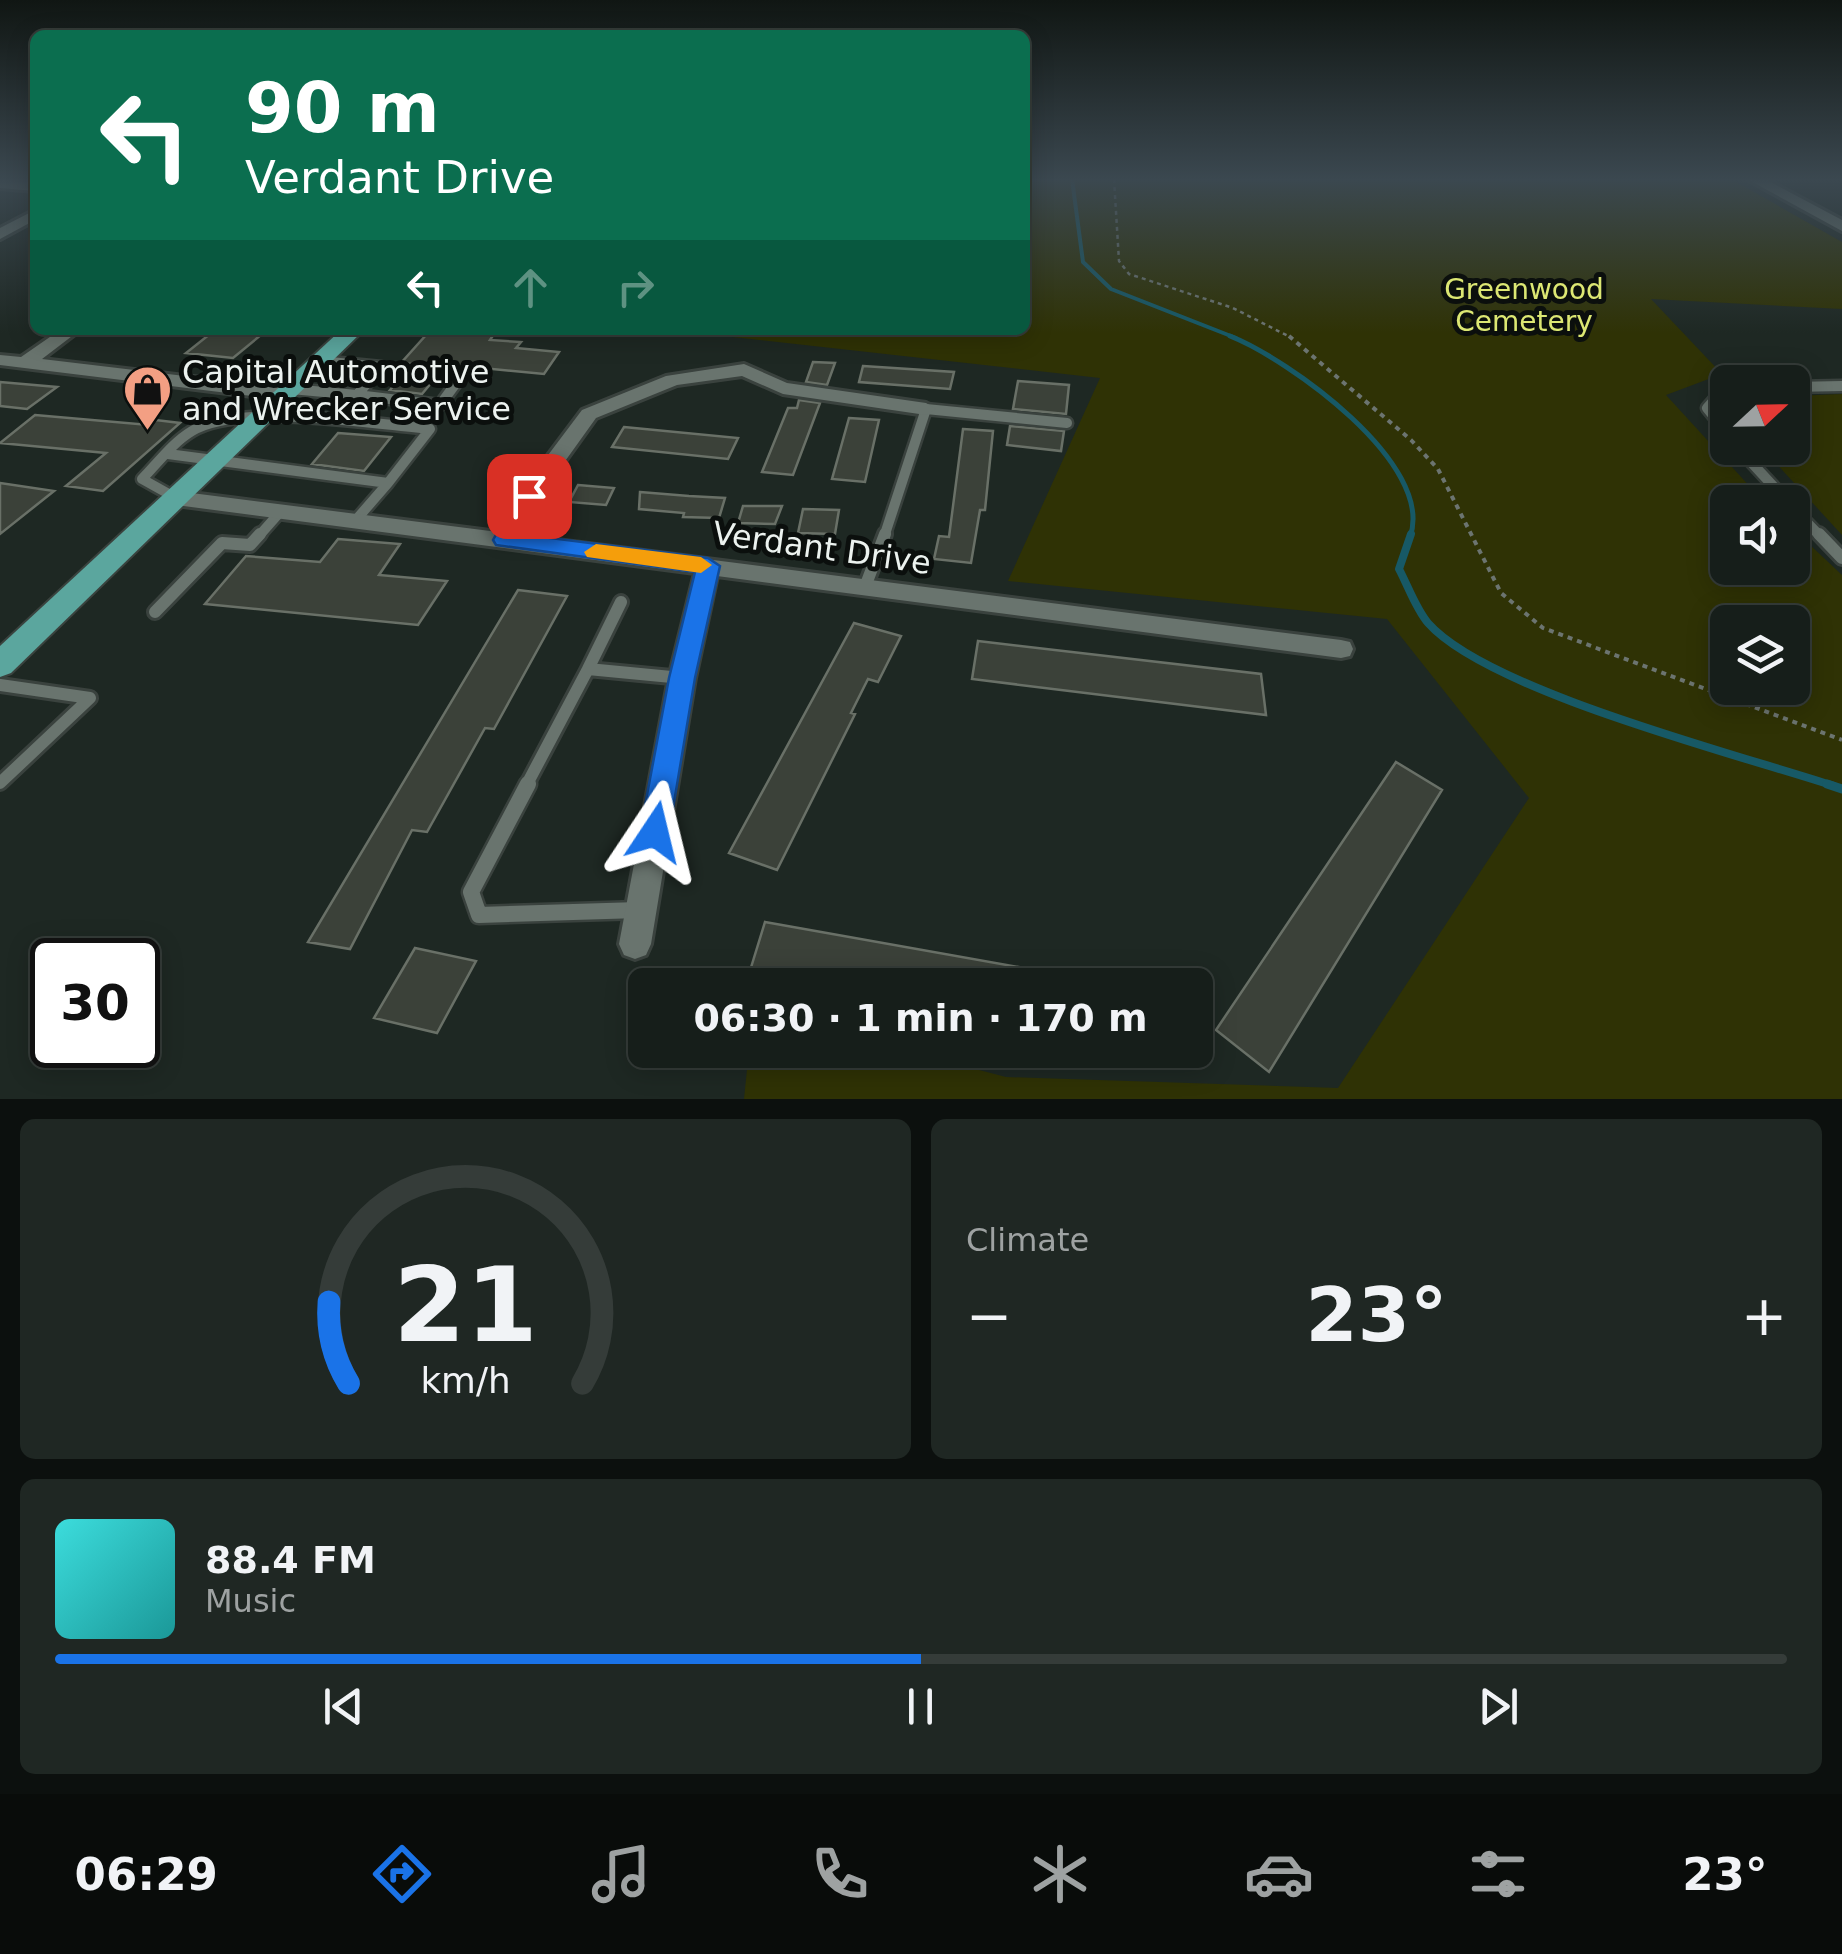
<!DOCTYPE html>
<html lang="en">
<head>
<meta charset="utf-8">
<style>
  body { margin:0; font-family:"DejaVu Sans",sans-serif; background:#1f2723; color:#f1f3f6; height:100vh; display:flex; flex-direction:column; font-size:38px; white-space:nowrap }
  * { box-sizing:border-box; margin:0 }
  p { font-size:32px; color:#9ea2a2 }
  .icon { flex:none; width:55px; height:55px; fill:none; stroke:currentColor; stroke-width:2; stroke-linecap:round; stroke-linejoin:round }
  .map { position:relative; height:1099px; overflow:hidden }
  .side { display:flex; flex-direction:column; gap:20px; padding:20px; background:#0c100e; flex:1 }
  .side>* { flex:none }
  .guide { position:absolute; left:30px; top:30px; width:1000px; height:305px; border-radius:15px; box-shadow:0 5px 25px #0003,0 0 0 2px #353c39; background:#0b6e4f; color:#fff; overflow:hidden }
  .needle { width:65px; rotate:68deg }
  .controls { position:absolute; left:1710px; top:365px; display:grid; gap:20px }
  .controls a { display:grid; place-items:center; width:100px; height:100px; border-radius:15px; background:#161e1a; box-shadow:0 5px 25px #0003,0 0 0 2px #353c39; font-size:50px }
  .speed { position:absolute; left:30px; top:938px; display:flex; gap:20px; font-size:50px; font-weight:700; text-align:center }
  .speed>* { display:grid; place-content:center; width:130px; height:130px; border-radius:50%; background:#161e1a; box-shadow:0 5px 25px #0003,0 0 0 2px #353c39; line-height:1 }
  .speed .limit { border:5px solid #111; border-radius:15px; background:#fff; color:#111 }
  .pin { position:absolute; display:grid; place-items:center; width:85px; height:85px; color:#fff; margin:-42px; border-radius:20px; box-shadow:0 5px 15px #0006 }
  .me { position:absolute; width:110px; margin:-55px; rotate:10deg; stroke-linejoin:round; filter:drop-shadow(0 0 8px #0008) }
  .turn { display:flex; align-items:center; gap:35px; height:210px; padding:0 50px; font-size:45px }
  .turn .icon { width:130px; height:130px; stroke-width:2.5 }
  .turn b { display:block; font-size:70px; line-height:85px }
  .lanes { display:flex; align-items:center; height:95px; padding:0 50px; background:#0003; justify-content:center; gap:50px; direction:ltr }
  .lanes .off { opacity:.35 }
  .big { font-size:75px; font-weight:800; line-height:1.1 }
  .side .widget { flex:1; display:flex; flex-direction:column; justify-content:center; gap:15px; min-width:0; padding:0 35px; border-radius:15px; background:#1f2723 }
  .side .dial { align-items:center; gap:0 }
  .dial svg { height:260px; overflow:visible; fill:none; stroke:#353c39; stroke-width:7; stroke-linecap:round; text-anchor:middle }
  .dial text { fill:#f1f3f6; stroke:none }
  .song { display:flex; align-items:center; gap:30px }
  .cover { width:120px; height:120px; border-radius:15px; background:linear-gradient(135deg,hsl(180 70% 55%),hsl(180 70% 35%)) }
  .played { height:10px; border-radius:5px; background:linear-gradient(90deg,#1a73e8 50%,#353c39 50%) }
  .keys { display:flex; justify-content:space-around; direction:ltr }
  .heat { display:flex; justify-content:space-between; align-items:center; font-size:55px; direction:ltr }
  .side .tiles { flex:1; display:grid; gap:20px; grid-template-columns:1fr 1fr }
  .widget:last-child { grid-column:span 2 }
  .trip { position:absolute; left:628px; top:968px; width:585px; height:100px; border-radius:15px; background:#161e1a; box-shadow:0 5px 25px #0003,0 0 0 2px #353c39; font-weight:800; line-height:100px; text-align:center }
  .dock { display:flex; height:160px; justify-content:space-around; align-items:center; background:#090c0a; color:#9ea2a2 }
  .dock .icon { width:70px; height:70px }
  .dock .on { color:#1a73e8 }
  .dock b { font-size:45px; color:#f1f3f6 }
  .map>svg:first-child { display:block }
  .green { fill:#2f3205; fill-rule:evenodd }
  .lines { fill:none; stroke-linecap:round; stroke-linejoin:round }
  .stream-far3 { stroke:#175966; stroke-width:4 }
  .stream-far2 { stroke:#175966; stroke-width:5 }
  .stream-far1 { stroke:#175966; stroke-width:8 }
  .stream { stroke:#175966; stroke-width:9 }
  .building { fill:#3b4139; stroke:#697067; stroke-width:2.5 }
  .service-far2-casing { stroke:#3a423e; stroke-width:15 }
  .service-far1-casing { stroke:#3a423e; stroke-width:18 }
  .service-casing { stroke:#3a423e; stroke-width:21 }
  .minor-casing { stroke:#3a423e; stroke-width:6 }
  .primary-casing { stroke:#3a423e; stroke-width:4 }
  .path-far1 { stroke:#6c7470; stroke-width:2.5; stroke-dasharray:4 4; stroke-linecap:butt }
  .path { stroke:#6c7470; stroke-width:4; stroke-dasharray:5 5; stroke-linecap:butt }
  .service-far2 { stroke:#69746e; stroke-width:10 }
  .service-far1 { stroke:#69746e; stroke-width:12 }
  .service { stroke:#69746e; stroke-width:16 }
  .minor { fill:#69746e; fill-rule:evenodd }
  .primary { fill:#5ba69e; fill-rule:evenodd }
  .route { fill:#1a73e8; stroke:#114b97; stroke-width:2.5 }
  .slow { fill:#f59e0b }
  .labels { text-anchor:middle; stroke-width:10; stroke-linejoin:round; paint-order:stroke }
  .far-park-label { font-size:28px; fill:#dce773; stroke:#0b0f0d }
  .poi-label { font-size:32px; fill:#ecf2ef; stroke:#0b0f0d; text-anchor:start }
  .street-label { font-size:32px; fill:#ecf2ef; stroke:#0b0f0d }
</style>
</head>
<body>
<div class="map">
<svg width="1842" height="1099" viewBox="0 0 1842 1099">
  <rect width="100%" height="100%" fill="#1e2823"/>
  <path class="green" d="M1025 179H1731L1842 242V309L1651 299 1722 374 1666 395 1764 502H1728V568H1792L1793 529 1842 575V1099H744L749 1050H902L1006 1077 1338 1088 1529 798 1387 619 1008 581 1100 378 670 330H1025ZM1728 622H1792V688H1728Z
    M1842 394V535L1762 448H1792L1793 396Z"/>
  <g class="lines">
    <path class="stream-far3" d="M1072 179 1083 262 1111 289 1236 338"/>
    <path class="stream-far2" d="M1230 336C1288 359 1436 464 1410 537"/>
    <path class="stream-far1" d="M1411 534 1399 569C1408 586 1416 609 1428 623 1488 691 1740 755 1834 786"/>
    <path class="stream" d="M1827 784 1842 789"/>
  </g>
  <path class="building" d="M215 330H267L233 358 186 353Z
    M454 331 494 334 490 340 521 342 516 348 559 352 544 374 462 366 445 383 432 382 422 394 390 390 412 364 401 363 427 334 450 335Z
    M813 362 835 363 827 385 806 382Z
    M863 366 954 372 950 389 859 382Z
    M1018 381 1069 385 1066 414 1013 409Z
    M0 382 57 387 27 409 0 406Z
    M799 400 820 403 793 475 762 472 788 408H797Z
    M35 415 149 425 156 420 180 423 103 491 66 486 106 453 0 443Z
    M849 418 879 420 865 482 832 479Z
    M1010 426 1064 431 1061 451 1007 445Z
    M624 427 738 438 728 459 612 447Z
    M963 429 993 431 985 510H980L971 563 934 559 939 536 949 537Z
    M338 433 391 437 364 471 312 464Z
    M0 483 54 491 0 534Z
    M578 485 614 488 606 505 569 502Z
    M640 492 689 496 725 498 719 518 683 517 684 513 639 509Z
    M743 506H782L775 524 738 523Z
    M803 509 839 510 835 534 798 533Z
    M338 539 400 544 379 575 447 581 418 625 205 604 246 556 320 562Z
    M518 590 567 596 494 729 485 728 427 832 412 830 350 949 308 942Z
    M854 623 901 636 878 682 868 679 851 713 855 714 777 870 729 853Z
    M978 641 1261 674 1266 715 972 679Z
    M1396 762 1442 790 1269 1072 1216 1030Z
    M765 922 1063 975 1062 985H808L749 974Z
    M415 948 476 961 437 1033 374 1018Z"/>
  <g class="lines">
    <defs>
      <path id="service-far2" d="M1792 387 1842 386
        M291 389 357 395 381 367 320 361
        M1728 391 1721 392 1707 408 1728 434
        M357 395 440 405 462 375
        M1738 448 1788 502
        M168 454 388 483 430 429C373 424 240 402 192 431 172 443 158 463 142 479L176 498
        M1792 507 1821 537
        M355 521 388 483
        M258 537 281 511
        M884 537 926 409 1067 423"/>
      <path id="service-far1" d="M1819 534 1842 558
        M865 587 885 534
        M155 612 222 543 250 545 260 534
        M588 669 621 602
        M0 685 90 698 0 783
        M526 786 588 669 682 678"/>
      <path id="service" d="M528 784 471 892 479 915 639 910"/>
      <path id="minor" d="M1747 179H1765L1842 220V231Z
        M0 180 35 183V191L0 188Z
        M35 210V220L0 239V228Z
        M60 330H80L42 359 285 388 294 394 285 400 0 365V355L21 357Z
        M744 364 787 383 926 403 936 409 926 415 783 394 742 376 677 385 596 418 538 499 518 535 1341 640 1350 642 1353 649 1350 656 1341 658 717 576 695 678 651 944 646 955 635 959 624 955 619 944 669 678 695 573 176 505 165 498 176 491 498 532 521 491 582 410 666 376Z"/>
      <path id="primary" d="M341 330H364L11 673 0 677V646Z"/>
    </defs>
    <use href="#service-far2" class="service-far2-casing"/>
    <use href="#service-far1" class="service-far1-casing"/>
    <use href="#service" class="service-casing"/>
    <use href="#minor" class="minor-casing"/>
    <use href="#primary" class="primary-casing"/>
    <path class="path-far1" d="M1114 179 1119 261 1129 274 1233 308 1292 338"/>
    <path class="path" d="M1289 336 1411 440 1438 469 1501 593 1543 628 1842 740"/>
    <use href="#service-far2" class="service-far2"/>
    <use href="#service-far1" class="service-far1"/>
    <use href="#service" class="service"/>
    <use href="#minor" class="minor"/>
    <use href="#primary" class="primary"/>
  </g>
  <linearGradient id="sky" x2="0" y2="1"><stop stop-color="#101613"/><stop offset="0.54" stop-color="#3b4850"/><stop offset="1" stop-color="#3b4850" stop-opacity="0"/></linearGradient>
  <rect width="1842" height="333" fill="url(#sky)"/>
  <path class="route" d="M529 488 540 496 519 534 708 558 720 566 695 678 669 832 665 842 655 846 644 842 640 832 669 678 695 572 496 545 493 540 521 491Z"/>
  <path class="slow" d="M596 544 701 557 712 565 701 573 587 557 584 552Z"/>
  <defs>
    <symbol id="shop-pin" viewBox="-11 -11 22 30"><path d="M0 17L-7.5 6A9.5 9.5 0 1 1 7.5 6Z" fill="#f39f83" stroke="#0b0f0d"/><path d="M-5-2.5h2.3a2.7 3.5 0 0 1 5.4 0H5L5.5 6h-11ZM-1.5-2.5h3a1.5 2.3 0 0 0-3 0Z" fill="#111"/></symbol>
  </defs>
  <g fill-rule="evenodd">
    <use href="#shop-pin" x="120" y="362" width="55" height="75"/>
  </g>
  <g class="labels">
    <g class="far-park-label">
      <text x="1524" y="299">Greenwood<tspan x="1524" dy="32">Cemetery</tspan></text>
    </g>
    <g class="poi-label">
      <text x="182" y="383">Capital Automotive<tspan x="182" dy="37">and Wrecker Service</tspan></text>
    </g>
    <g class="street-label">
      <text transform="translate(822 548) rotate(8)" y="11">Verdant Drive</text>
    </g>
  </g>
</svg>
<div class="controls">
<a><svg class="needle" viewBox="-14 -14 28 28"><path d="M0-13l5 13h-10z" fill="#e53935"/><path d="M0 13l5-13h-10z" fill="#9ea2a2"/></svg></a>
<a><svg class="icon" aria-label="sound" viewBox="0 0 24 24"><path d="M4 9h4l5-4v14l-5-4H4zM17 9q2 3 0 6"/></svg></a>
<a><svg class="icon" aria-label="layers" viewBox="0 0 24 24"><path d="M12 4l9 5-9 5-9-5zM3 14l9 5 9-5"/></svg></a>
</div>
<div class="speed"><div class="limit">30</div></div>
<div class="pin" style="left:529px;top:496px;background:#d93025"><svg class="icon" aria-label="arrive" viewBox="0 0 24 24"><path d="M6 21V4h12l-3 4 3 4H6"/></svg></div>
<svg class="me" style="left:655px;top:832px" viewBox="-20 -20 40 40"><path d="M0-17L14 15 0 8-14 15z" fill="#1a73e8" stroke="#fff" stroke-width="4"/></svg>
<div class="trip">06:30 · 1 min · 170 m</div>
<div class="guide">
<div class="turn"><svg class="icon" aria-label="left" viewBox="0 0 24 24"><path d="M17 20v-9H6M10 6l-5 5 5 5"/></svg><div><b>90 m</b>Verdant Drive</div></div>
<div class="lanes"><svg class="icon" aria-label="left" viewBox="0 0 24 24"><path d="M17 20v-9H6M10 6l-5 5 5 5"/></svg><svg class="icon off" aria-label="ahead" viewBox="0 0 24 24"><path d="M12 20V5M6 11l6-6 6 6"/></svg><svg class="icon off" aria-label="right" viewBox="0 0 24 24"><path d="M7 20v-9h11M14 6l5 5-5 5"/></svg></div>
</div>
</div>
<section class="side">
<div class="tiles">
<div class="widget dial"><svg viewBox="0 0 100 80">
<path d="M14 69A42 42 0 1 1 86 69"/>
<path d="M14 69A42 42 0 0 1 8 44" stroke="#1a73e8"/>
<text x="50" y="56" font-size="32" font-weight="700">21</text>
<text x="50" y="72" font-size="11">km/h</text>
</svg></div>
<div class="widget"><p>Climate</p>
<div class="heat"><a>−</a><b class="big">23°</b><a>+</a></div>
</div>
<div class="widget">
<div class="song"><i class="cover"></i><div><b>88.4 FM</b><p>Music</p></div></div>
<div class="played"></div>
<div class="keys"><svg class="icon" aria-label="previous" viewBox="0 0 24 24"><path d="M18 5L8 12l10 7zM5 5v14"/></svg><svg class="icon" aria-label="pause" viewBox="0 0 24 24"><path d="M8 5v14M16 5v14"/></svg><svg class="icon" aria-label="next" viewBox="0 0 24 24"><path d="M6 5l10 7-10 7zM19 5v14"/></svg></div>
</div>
</div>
</section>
<nav class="dock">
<b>06:29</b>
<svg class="icon on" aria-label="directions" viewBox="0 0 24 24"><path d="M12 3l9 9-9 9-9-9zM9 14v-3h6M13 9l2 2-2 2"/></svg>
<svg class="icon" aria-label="music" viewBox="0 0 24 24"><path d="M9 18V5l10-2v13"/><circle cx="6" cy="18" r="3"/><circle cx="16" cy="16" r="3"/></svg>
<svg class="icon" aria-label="phone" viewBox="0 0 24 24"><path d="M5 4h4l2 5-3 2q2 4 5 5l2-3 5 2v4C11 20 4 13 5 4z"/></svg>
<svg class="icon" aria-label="climate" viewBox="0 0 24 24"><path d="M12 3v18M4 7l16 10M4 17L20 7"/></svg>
<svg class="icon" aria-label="car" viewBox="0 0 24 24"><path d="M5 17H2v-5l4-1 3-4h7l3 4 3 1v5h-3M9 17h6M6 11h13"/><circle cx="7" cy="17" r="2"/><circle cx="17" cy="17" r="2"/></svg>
<svg class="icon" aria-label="filters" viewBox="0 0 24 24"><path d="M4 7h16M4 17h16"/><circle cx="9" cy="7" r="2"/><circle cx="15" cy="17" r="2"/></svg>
<b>23°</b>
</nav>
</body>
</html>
